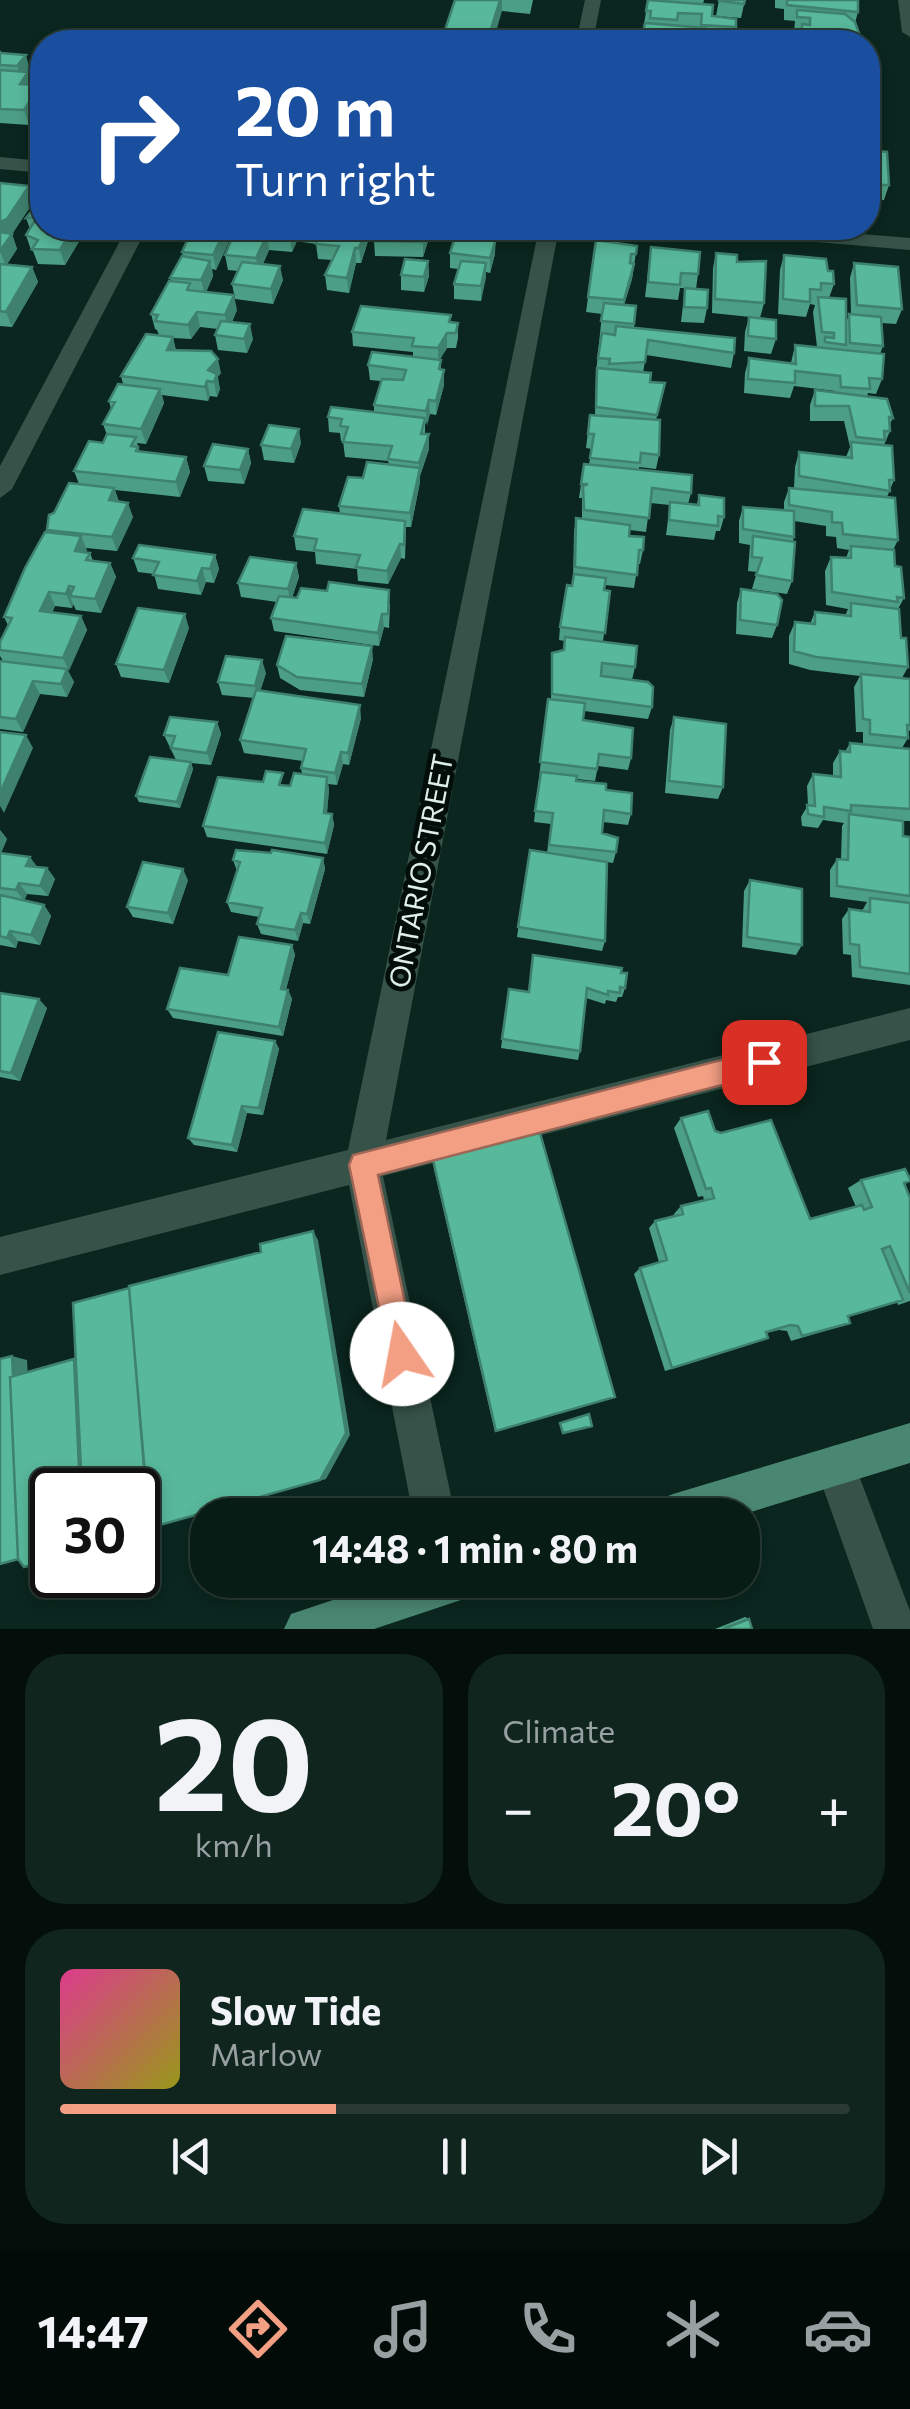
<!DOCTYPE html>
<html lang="en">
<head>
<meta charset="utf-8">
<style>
  body { margin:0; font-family:Commissioner,sans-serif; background:#11251f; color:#f1f3f6; height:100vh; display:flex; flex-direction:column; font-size:38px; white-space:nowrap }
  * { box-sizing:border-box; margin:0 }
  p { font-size:32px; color:#98a1a1 }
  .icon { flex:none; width:55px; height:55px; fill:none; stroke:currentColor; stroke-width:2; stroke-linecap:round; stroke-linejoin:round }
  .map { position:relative; height:1629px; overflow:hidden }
  .panel { display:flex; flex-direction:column; gap:25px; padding:25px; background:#040f0c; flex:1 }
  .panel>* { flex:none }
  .top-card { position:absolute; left:30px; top:30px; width:850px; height:210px; border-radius:40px; box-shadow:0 5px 15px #0003,0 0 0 2px #293a35; background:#1a4fa0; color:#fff; overflow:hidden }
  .speed { position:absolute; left:30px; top:1468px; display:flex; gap:20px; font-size:50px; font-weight:700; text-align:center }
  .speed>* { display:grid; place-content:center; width:130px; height:130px; border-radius:50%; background:#081c16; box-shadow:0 5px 15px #0003,0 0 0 2px #293a35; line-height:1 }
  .speed .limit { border:5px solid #111; border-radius:15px; background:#fff; color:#111 }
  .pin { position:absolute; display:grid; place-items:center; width:85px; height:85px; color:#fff; margin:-42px; border-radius:20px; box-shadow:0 5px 15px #0006 }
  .me { position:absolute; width:110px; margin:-55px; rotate:348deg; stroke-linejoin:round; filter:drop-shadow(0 0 8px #0008) }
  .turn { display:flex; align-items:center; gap:35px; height:210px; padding:0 40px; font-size:45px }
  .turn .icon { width:130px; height:130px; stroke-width:2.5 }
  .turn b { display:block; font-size:70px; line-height:85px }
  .big { font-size:75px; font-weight:700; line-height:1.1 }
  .panel .card { flex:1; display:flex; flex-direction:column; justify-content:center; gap:15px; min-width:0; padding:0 35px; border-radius:40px; background:#11251f }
  .panel .dial { align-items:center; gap:0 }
  .dial b { font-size:130px; line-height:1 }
  .song { display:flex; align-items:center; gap:30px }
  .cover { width:120px; height:120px; border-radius:15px; background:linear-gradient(135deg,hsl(330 70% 55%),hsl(60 70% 35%)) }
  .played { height:10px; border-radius:5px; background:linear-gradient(90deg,#f39f84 35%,#293a35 35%) }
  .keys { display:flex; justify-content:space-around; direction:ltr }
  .heat { display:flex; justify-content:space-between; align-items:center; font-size:55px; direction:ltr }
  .panel .tiles { flex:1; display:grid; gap:25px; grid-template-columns:1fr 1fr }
  .card:last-child { grid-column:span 2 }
  .trip { position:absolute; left:190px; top:1498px; width:570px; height:100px; border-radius:40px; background:#081c16; box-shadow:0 5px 15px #0003,0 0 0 2px #293a35; font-weight:700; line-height:100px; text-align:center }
  .dock { display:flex; height:160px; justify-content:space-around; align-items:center; background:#030b09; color:#98a1a1 }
  .dock .icon { width:70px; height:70px }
  .dock .active { color:#f39f84 }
  .dock b { font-size:45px; color:#f1f3f6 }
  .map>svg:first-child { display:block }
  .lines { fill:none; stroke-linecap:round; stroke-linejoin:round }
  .minor { fill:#375349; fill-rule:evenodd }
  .major { fill:#4a8772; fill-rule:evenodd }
  .wall { fill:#4c9e84 }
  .shaded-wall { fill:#3e816c }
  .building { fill:#58b89a; stroke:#3e816c; stroke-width:2.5 }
  .route { fill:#f39f84; stroke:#9e6756; stroke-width:2.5 }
  .labels { text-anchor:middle; stroke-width:10; stroke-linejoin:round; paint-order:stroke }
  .street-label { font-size:28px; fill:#deeee8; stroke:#030d09 }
</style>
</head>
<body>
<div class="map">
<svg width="910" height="1629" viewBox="0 0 910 1629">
  <rect width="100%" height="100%" fill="#0a261e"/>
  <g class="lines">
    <path class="minor" d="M585 0H601L593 42H576Z
      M898 0H910V37L902 32Z
      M0 157 42 161V173L0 169Z
      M127 228H147L12 489 0 498V466Z
      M539 228H559L386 1140 910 1008V1040L383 1176 455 1515H413L349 1185 0 1275V1237L348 1150Z
      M714 228H789L910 238V250L724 234Z
      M835 1445 849 1451 855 1465 910 1611V1629H873L815 1465 821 1451Z"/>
    <path class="major" d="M910 1423V1463L741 1515H652L658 1500 673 1494Z
      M393 1580H482L476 1595 374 1629H284L291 1614Z"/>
  </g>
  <path class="wall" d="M455 0H533L530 14 502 11Z
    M648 0H704L703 4 712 16 736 27 733 41 705 40 704 42H641Z
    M719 0H745L741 18 716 16Z
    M775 0H858V12L855 23 860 36 858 42H861H798L800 32H794L795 21 784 20V9L775 8Z
    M0 50 2 54 30 70 28 73 32 84 42 92V126H37L34 117 29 125 0 123Z
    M868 150 889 185 884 200H868Z
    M0 183 34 201 12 234 17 249 7 264 32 267 38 282 12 327 0 326Z
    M42 209V228H87L65 265 38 264 33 251 31 250 26 235 30 229 26 218 39 214Z
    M179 228H235L216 270 212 269 213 276 206 292 237 310 232 322 253 339 247 353 218 350 215 335 218 329 200 327 191 339 173 338 176 350 221 373 217 377 220 389 217 397 210 396 208 401 162 395 164 403 146 444 137 443 140 452 186 457 190 472 180 497 115 490 119 502 133 517 117 551 86 548V552L90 553 93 561 110 563 116 577 101 613 76 610 73 604 72 608 55 606 52 613 81 616 87 630 68 671 74 682 67 697 40 694 23 732 0 729V661H3L0 656V642L8 625 4 617 48 532 47 530 54 513 79 484 74 471 103 443 107 435 103 424 111 409 109 401 123 384 121 376 159 335 157 330 155 329 151 314 171 281 170 278 183 256 182 252 189 238H181Z
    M236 228H367L370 235 361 263H356L349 293 327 290 325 275 332 260 318 259 316 244 302 242 301 232 292 252 269 250 263 264 283 280 273 304 235 299 232 284 238 271 228 270 225 255Z
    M428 228V241L423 257 375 256 374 241Z
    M476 236 495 254 490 273 486 272 481 301 454 299V284L458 269 450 268V253Z
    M596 240 637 246 632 279 624 305 636 306 634 327 734 353 731 368 646 355 643 373 650 382 665 383 656 420 659 455 656 469 639 467V469L691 493 688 504H697L699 495 724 517 720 531H716L714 540 666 535 670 505 650 503 646 532 630 530 629 536 643 550 640 564H638L634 588 605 585 604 590 610 591 603 641 635 667 632 680 652 707 648 719 584 711 583 720 631 758 628 770 598 766 595 781 576 779V781L606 790 631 814 628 825 603 822 602 833 616 852 613 863 607 862 605 941 602 951 517 937 530 850 547 853 551 824 534 822 548 699H551L552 653 564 650 565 641 559 640 560 627 573 581 574 532 576 518 582 519V498H579L584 464H589L592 449 586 448 590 415 595 416 596 373 602 314 586 312Z
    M651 247 698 274 696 289 707 308 704 323 681 322 685 288H680L678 300 645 297Z
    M716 253 764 303 760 318 712 313 713 268Z
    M784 255 828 271 834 284 829 298 846 323 849 314H851L850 278 854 263 902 309 896 324 882 323 883 346 880 354 882 379 876 394 868 393 867 397 893 418 890 424V431L884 445 894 480 887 497 898 540 893 550 895 566 904 598 898 609 901 638 908 667 902 678 910 687V730L907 734 908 738 902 748 910 749V821H902L903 836 910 837V985L852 977 851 955 843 954 842 919 849 909 862 911 867 902 830 897V870L837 859H841L842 826 844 823 823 820 818 828 802 826 801 817 808 805 807 786 813 774 833 776V763L840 751 845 752 850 743 863 744V732H856L854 687 860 676 810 670 789 664V636L795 622 810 624 815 612 845 616 848 609 826 605 825 571 831 557 846 558 849 550 837 548 836 537 826 536V526L794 521 792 581 787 594 752 589 757 572 748 571 750 545 739 543V521L743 507 784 510V502L789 488H794L795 467 799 452 846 457 850 447 844 421H810V405L815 390 835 393V391L794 386 790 398 744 393 745 373 749 358 791 363 795 345 822 347H817L813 312 815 305 810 304 806 317 778 314 780 270Z
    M428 261 429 276 424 292 401 290V275Z
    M749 317 776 339 771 354 744 351 745 332Z
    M451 323H458V338L456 348H447L439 360H441V370H444V385L436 415 430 414 425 425V434H429V449L420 476V482L411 527H406L405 559 401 558 388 584 358 581 357 569 316 564 315 552 296 550 294 536 340 514 339 506 363 478 389 464 388 461 345 457 343 441H341L340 433 329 432 328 417 374 412V405L381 381 370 380 368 365 413 357V352L353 346 352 332Z
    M301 443 294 463 264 460 261 445Z
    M248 449 251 463 244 484 208 481 204 466Z
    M215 555 219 569 214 583 206 582 201 595 158 589 154 574 138 572 133 558Z
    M296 563 299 577 292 598 390 604 389 628 384 627 379 646 274 631 271 618 277 602 241 597 238 583Z
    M741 589 777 625 772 638 736 634 737 603Z
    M189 628 169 683 121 677 116 664Z
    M373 659 364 697 300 690 280 678 277 665Z
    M266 673 260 691 361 718 349 765 343 764 337 785 328 784 329 789 327 813 332 814 334 825 327 854 207 837 203 826 285 785 290 786 302 774 301 768 303 761 244 753 240 740 254 698 222 695 218 682Z
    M674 717 723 787 718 799 665 793 670 730Z
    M217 722 221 734 211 765 191 763 193 769 180 808 139 802 136 796 176 760 164 735Z
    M0 830 7 839 1 853 37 867 47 868 55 879 48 896 27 894 24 901 44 905 51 916 40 945 18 941 16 948 0 945Z
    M323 858 325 869 310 924 303 923 298 941 261 934 257 924 259 917 231 912 227 902 237 871 233 860Z
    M188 880 173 924 133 917 127 907Z
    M750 880 802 945 796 955 742 947 744 891Z
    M292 945 295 955 286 989 288 990 292 999 283 1036 173 1018 167 1009 228 975Z
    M621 973 625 988 622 997H618L616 1002 606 1000 605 1004 586 998 580 1051 578 1060 501 1048 509 989 528 992Z
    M0 993 47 1008 20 1081 0 1077Z
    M275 1041 279 1049 263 1115 247 1113 237 1152 194 1145 188 1138Z
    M681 1118 715 1131 810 1219 856 1207 848 1188 861 1180 904 1185 910 1198V1301L898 1305 897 1302 848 1317 838 1327 791 1341 787 1331 779 1330 766 1333 758 1342 665 1371 634 1274 640 1268 659 1262 649 1228 655 1221 674 1216V1214L681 1206 704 1200 703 1196 698 1197 674 1128Z
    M433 1160 609 1399 495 1432 434 1169Z
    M745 1617 749 1619 752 1629H715Z"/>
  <path class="shaded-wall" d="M500 0H502V11L493 42H487Z
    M26 55 30 70 28 73 33 87 20 84 22 81 17 66Z
    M40 85 42 92V104L32 111 34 117 29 125 24 110Z
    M29 186 34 201 12 234 17 249 6 266 0 251 3 238 0 231V222Z
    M73 228H87L65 265 60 250Z
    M226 228H235L216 270 213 255Z
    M295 228H301V232L292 252 290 237Z
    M367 228H370V235L361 263 359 248Z
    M428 228V241L423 257V242Z
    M267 235 269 250 259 273 256 258Z
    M496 239 495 254 490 273V258Z
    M355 248 356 263 349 293 347 278Z
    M210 261 213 276 205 295 201 280Z
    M428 261 429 276 424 292V277Z
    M486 263V278L481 301V286Z
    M634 264 632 279 621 315 624 300Z
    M280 266 283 280 273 304 271 289Z
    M32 267 38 282 12 327 6 312Z
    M234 295 237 310 228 330 225 315Z
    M197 312 200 327 191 339 188 325Z
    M250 324 253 339 247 353 244 339Z
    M447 333V348L438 363V348Z
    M173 337 176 352 167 350Z
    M218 359 221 373 218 377 220 389 217 397 214 382 208 370Z
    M444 370V385L436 415V401Z
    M207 381 210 396 208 401 205 387Z
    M160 389 164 403 146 444 141 429Z
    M429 400 430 414 427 426 426 411Z
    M299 429 301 443 294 463 291 449Z
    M429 434V449L420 476V482L411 527 410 513 419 470V463Z
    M248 449 251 463 244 484 240 470Z
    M186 457 190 472 180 497 176 482Z
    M114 488 119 502 109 500Z
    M128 503 133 517 117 551 112 537Z
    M81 536 87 550 80 565 75 551Z
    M400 544 401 558 388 584 387 571Z
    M215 555 219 569 214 583 210 569Z
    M110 563 116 577 101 613 95 599Z
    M296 563 299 577 290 603 288 589Z
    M202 568 206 582 201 595 197 581Z
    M69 586 74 597 70 596 73 604 72 608 66 594Z
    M49 592 55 606 46 625 40 611Z
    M185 614 189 628 169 683 164 670Z
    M382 614 384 627 379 646 378 633Z
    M81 616 87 630 69 671 63 658Z
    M372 646 373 659 364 697 362 684Z
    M262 660 266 673 258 699 255 686Z
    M67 669 74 682 67 697 61 684Z
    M33 681 40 694 23 732 16 719Z
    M360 705 361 718 349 765 348 753Z
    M217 722 221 734 211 765 207 753Z
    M26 735 33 748 4 813 0 806V793Z
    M341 752 343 764 337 785 335 773Z
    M191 762 193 769 180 808 177 802Z
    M327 777 329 789 326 824 324 813Z
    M332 814 334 825 327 854 325 843Z
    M0 830 7 839 0 855Z
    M30 857 38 868 26 866Z
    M323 858 325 869 310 924 307 914Z
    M47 868 55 879 48 896 40 886Z
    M183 869 188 880 173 924 168 913Z
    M19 883 27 894 24 901 16 890Z
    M44 905 51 916 40 945 31 935Z
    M301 913 303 923 298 941 295 930Z
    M10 931 18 941 16 948 7 938Z
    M292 945 295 955 284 998 281 989Z
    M288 990 292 999 283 1036 279 1027Z
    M39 999 47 1008 20 1081 11 1073Z
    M275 1041 279 1049 263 1115 259 1108Z
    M242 1106 247 1113 237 1152 232 1145Z
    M313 1231 318 1240 350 1435 326 1479 149 1528Z
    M12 1356 27 1360 37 1555 0 1565Z
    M74 1359 89 1364 96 1490H80Z"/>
  <path class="building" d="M455 0H500L487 42H441Z
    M648 0 713 5 712 16 736 19V27L701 25 702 14 678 13 677 20 650 18 651 11H646Z
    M719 0H745L744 4 719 1Z
    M787 0H858V12L787 5Z
    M797 10 845 14 855 22 860 36 802 31V24L810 25V18L797 17Z
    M645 23 706 28 705 40 680 38 703 42H652L653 38 642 37Z
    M818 40 861 42H818Z
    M0 53 26 55 17 66 0 65Z
    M0 70 28 72 20 84 40 85 24 110 0 109Z
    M42 96V111H32Z
    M868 150 887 152 889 185H868Z
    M0 183 29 186 7 219 0 222Z
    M42 209V217L26 218 30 213 39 214Z
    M34 222 42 223V228H73L60 250 32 249 38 240 26 235Z
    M193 228H226L213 255 182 252Z
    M236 228H295L290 237 267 235 256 258 225 255Z
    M304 228H367L359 248H355L347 278 325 275 339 246 316 244 320 229Z
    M378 228H427L423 242 374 241Z
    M458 228H476V236L496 239 490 258 450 253Z
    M0 232 12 234 0 251Z
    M596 240 637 246 636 254H631L630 263 634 264 624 300 588 297Z
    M651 247 700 252 698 274 681 273 680 285 648 282Z
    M716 253 737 255V262L766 261 764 303 715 299Z
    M784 255 826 259 828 271H833L834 284 821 283V290L810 289V302L783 299Z
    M182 256 210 261 201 280 170 278Z
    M405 259 428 261 424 277 401 275Z
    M461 261 486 263 481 286 454 284Z
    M242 262 280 266 271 289 232 284Z
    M854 263 898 267 902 309 857 305Z
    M0 264 32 267 6 312 0 311Z
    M169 281 190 283 187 290 234 295 225 315 197 312 188 325 155 321 158 315 151 314Z
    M685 288 708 290 707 308 684 307Z
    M818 297 846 299V345L825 342V337L834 338V333L822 332Z
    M604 303 636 306 634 324 601 321Z
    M361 306 451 315 449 322 458 323 456 333H447L438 348 412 346 414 338 352 332Z
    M849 314 881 317 883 346 850 343Z
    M749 317 776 320V339L748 336Z
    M221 321 250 324 244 339 215 335Z
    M616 326 735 338 734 353 648 340 645 362 609 364 610 359 598 358 602 333 615 335Z
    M146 334 173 337 167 350 211 351 218 359 208 370 217 374 214 382 207 381 205 387 121 376Z
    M795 345 884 354 882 379 869 378 870 389 841 387 840 376 795 371V383L748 379 749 358 796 364Z
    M372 352 441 360 439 369 444 370 436 401 429 400 426 411 374 405 382 379 403 380 406 370 368 365Z
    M597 368 651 373 650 382 665 383 657 415 596 407Z
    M118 384 160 389 141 429 103 424 115 402 109 401Z
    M815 390 887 399 893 418 889 417 890 431H884L885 440 856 437 849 406H815Z
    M331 407 425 418 421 434H429L419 463 388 459 392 446 343 442 348 427 340 426 342 419 328 417Z
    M590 415 660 420 659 455 641 453 640 463 590 458 594 434H588Z
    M269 425 299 429 291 449 261 445Z
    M107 434 136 437 131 446 138 447 136 451 186 457 176 482 74 471 89 441 103 443Z
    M851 442 892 446 894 480H889L890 491 799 476V452L852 458Z
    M213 444 248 449 240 470 204 466Z
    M367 462 420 468 410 513 339 506 348 477 363 478Z
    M584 464 692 475 691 493 652 488 649 518 584 510 583 486 588 484H581Z
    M69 483 114 488 109 500 128 503 112 537 47 530 49 515 54 513Z
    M789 488 895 498 898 540 843 534 842 523 832 522V512L789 505Z
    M699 495 724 498V517L718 516V526L669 520 670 502 699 505Z
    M743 507 794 511V537L743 529Z
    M303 509 405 521 404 545 400 544 387 571 356 567 360 555 314 550 317 539 294 536Z
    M576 518 630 525 629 536 644 537 643 550H639L637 575 575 567Z
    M45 532 81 536 75 551 90 553 86 560 110 563 95 599 70 596 74 587 69 586 66 594 49 592 40 611 81 616 63 658 0 650V642L12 618 4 617 25 568Z
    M753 536 795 542 792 581 756 575 762 558 752 557Z
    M139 545 215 555 210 569 202 568 197 581 153 575 159 562 133 558Z
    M851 546 894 550 895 566 901 567 904 598 897 597 898 602 832 592 831 557 851 558Z
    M250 557 296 563 288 589 238 583Z
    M574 574 606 578 604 590 610 591 605 633 560 627 567 585 572 586Z
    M329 582 389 590 388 614H382L378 633 271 618 279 596 297 598 301 588 327 591Z
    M741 589 777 594 782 600 777 625 740 620Z
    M851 603 899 609 901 638H906L908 667 816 657 794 651 795 622 815 624V612L851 616Z
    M138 608 185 614 164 670 116 664Z
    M286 636 372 646 362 684 297 677 277 665Z
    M565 637 637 646 635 667 602 663 601 676 648 682 653 687 652 707 552 694V653L564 650Z
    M226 656 262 660 255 686 218 682Z
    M0 661 67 669 61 684 33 681 16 719 0 717Z
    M861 674 910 679V725H907L908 738 870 734V720L863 719Z
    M256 690 360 705 348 753 341 752 335 773 301 768 306 749 240 740Z
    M548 699 585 703 583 720 633 728 631 758 599 754 597 769 540 762Z
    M170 717 217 722 207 753 171 748 175 736 164 735Z
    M674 717 726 724 723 787 669 781Z
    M0 732 26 735 0 793Z
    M850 743 910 749V809L851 805V811L824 807V817L808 814 807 805 815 806 813 774 841 777 840 751 850 752Z
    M150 757 191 762 177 802 136 796Z
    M266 771 283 773 279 785 290 786 294 773 327 777 324 813 332 814 325 843 203 826 218 777 263 782Z
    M541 772 577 776 576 781 606 784V790L632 793 631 814 604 810 602 833 618 838 616 852 549 845 553 813 535 811Z
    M849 814 903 821V836L910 837V896L837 886V859L848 860Z
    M236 850 271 853 272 850 323 858 307 914 301 913 295 930 257 924 262 908 227 902 240 862 233 860Z
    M530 850 607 862 605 941 518 927Z
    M0 853 30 857 26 866 47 868 40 886 19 883 16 890 0 888Z
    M143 862 183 869 168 913 127 907Z
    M750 880 802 889V945L747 937Z
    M0 895 44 905 31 935 10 931 7 938 0 936Z
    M870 898 910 903V974L860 967 859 945 850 944 849 909 870 912Z
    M239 937 292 945 281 989 288 990 279 1027 167 1009 180 968 228 975Z
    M533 955 622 968 621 973H627L625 988 620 987V993L608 991V995L587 988 580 1051 502 1039 509 989 529 992Z
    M0 993 39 999 11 1073 0 1071Z
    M218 1032 275 1041 259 1108 242 1106 232 1145 188 1138Z
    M708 1111 715 1131 721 1133 771 1120 810 1219 862 1205 864 1210 872 1207 861 1180 905 1169 910 1179V1181L904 1183 910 1198V1293L890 1246 882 1249 903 1300 848 1316 850 1323 802 1336 798 1326 790 1325 766 1332 768 1338 672 1368 640 1268 667 1260 655 1221 683 1214 681 1206 714 1198 711 1188 706 1189 681 1118Z
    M540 1133 615 1397 496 1431 433 1160Z
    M313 1231 346 1433 320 1480 149 1528 129 1286 261 1252 260 1244Z
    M129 1288 149 1521 138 1524V1490H82L73 1303Z
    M12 1356 13 1376 10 1377 18 1559 0 1564V1359Z
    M74 1359 80 1490H52V1559L24 1567 18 1559 10 1377Z
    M589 1414 592 1426 563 1433 560 1423Z
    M749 1619 752 1629H723Z"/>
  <path class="route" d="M764 1049 773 1053 777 1062 773 1070 764 1074 378 1175 416 1354 412 1365 402 1369 391 1365 349 1165 353 1155Z"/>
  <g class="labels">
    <g class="street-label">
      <text transform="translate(421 871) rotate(-79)" y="10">ONTARIO STREET</text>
    </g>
  </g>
</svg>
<div class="speed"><div class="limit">30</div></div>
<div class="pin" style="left:764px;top:1062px;background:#d93025"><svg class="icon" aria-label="arrive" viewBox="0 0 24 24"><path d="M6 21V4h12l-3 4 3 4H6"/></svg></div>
<svg class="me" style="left:402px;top:1354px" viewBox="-20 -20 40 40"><circle r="19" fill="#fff"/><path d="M0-13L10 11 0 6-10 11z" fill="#f39f84"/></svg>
<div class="trip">14:48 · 1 min · 80 m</div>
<div class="top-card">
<div class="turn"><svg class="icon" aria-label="right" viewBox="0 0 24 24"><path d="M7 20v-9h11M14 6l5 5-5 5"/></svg><div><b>20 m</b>Turn right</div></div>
</div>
</div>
<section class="panel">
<div class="tiles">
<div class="card dial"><b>20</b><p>km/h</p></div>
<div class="card"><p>Climate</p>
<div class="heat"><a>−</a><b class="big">20°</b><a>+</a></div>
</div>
<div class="card">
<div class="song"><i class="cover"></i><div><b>Slow Tide</b><p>Marlow</p></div></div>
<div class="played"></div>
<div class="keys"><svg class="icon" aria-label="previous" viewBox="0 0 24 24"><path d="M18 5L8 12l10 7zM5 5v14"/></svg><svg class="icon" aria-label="pause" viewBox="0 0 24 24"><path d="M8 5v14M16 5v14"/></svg><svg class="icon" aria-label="next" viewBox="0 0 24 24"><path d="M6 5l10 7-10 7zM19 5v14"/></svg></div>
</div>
</div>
</section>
<nav class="dock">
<b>14:47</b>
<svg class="icon active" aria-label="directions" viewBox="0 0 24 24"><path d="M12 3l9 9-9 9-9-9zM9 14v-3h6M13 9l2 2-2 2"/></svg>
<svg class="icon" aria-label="music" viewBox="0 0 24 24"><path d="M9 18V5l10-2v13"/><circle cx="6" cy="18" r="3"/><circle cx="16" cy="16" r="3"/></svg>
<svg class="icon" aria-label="phone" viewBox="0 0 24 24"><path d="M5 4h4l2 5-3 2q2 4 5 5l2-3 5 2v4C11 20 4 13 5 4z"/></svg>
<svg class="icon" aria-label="climate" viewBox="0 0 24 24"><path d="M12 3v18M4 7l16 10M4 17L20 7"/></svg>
<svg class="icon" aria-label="car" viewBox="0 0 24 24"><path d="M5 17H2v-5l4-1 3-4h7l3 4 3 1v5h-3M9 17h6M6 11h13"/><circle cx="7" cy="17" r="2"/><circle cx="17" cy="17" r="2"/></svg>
</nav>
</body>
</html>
